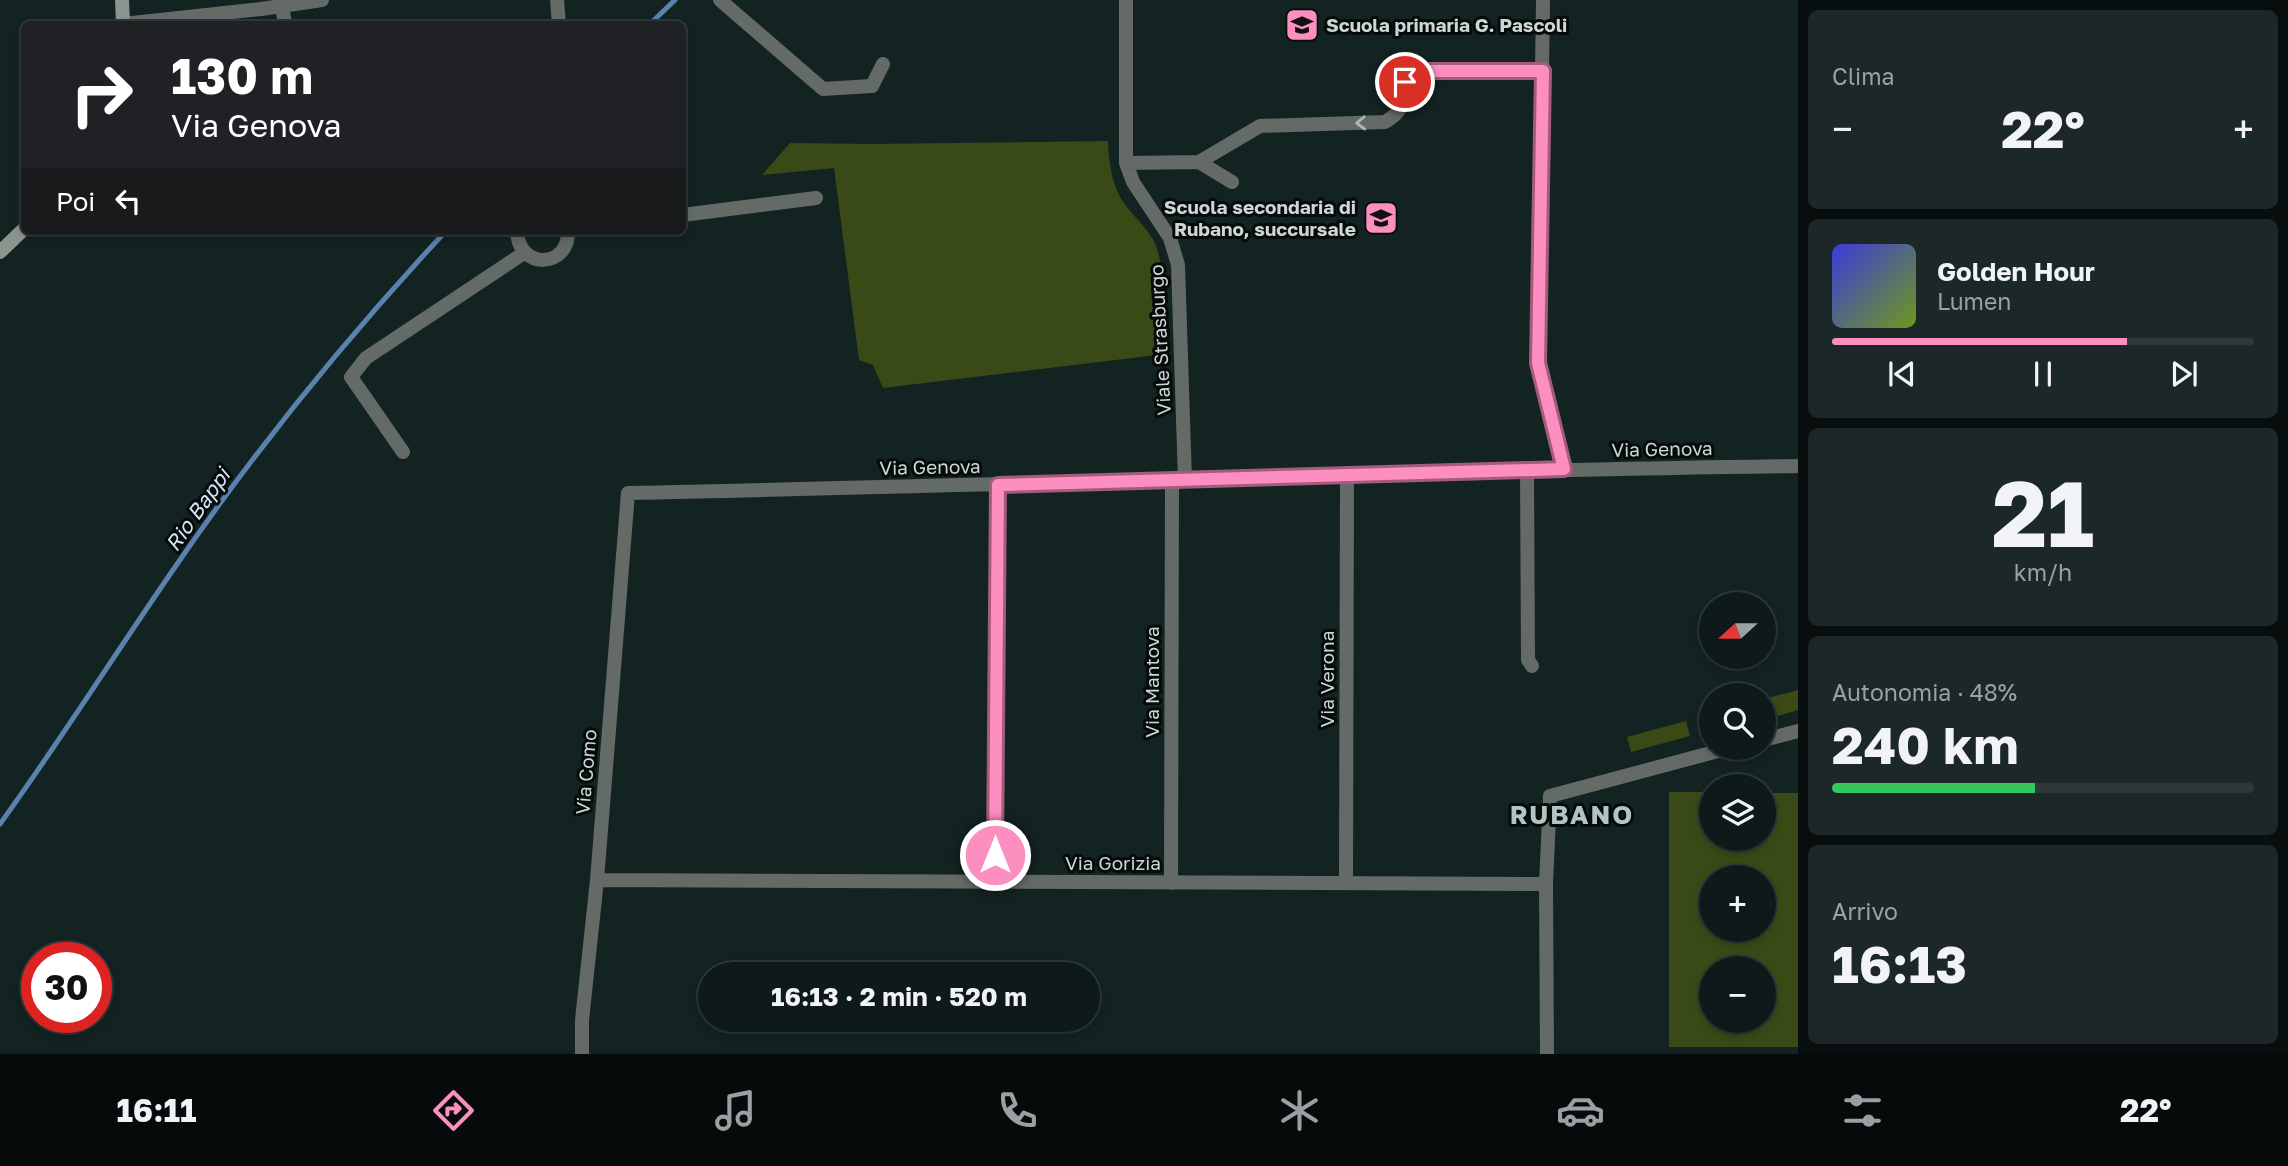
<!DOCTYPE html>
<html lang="it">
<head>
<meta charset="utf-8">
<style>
  body { margin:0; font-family:"Golos Text",sans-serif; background:#1c2727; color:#f1f3f6; height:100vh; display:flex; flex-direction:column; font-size:26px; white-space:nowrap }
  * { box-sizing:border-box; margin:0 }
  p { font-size:23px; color:#9ba1a2 }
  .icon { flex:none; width:38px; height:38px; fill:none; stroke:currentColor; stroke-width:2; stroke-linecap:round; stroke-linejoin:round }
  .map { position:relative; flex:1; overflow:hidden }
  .side { display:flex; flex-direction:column; gap:10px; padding:10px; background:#080e0e; width:490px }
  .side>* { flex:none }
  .banner { position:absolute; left:21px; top:21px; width:665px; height:214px; border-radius:10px; box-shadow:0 4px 10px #0003,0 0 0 2px #2e3839; background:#202124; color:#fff; overflow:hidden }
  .needle { width:46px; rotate:249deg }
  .buttons { position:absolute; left:1699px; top:592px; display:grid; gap:14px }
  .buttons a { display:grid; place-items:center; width:77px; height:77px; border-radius:50%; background:#0e1a1a; box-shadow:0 4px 10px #0003,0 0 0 2px #2e3839; font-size:35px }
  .speed { position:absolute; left:21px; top:942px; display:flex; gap:14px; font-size:35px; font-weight:700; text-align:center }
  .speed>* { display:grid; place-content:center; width:91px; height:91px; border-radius:50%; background:#0e1a1a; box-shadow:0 4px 10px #0003,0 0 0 2px #2e3839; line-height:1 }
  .speed .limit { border:10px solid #d22; background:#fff; color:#111 }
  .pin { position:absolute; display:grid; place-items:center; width:60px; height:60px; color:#fff; margin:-30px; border:4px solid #fff; border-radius:50%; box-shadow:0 2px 7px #0007 }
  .me { position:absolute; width:77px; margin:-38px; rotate:0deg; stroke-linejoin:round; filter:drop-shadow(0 0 5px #0008) }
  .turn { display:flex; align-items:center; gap:24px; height:147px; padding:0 35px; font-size:32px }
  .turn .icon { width:91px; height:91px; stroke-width:2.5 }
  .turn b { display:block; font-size:49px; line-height:60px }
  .then { display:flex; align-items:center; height:66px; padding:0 35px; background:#0003; gap:14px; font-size:26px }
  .big { font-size:52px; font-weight:700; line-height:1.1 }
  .side .widget { flex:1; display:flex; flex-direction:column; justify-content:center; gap:10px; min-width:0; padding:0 24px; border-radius:10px; background:#1c2727 }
  .side .dial { align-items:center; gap:0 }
  .dial b { font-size:91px; line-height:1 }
  .song { display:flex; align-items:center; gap:21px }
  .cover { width:84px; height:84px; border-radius:10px; background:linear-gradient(135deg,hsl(240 70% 55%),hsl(80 70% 35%)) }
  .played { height:7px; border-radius:4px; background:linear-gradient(90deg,#fd8ec0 70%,#2e3839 70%) }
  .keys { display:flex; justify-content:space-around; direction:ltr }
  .heat { display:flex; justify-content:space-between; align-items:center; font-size:38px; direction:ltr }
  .charge { height:10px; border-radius:5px; background:linear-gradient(90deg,#34c759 48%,#2e3839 0) }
  .trip { position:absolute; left:698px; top:962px; width:402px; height:70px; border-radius:35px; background:#0e1a1a; box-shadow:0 4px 10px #0003,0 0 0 2px #2e3839; font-weight:700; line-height:70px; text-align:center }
  .tabs { display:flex; height:112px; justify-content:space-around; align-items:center; background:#060a0a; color:#9ba1a2 }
  .tabs .icon { width:49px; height:49px }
  .tabs .on { color:#fd8ec0 }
  .tabs b { font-size:32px; color:#f1f3f6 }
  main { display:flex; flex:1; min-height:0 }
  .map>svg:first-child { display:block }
  .green { fill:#3a4a16; fill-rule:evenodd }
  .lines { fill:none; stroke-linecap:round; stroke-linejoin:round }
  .stream { stroke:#5a82af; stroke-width:5 }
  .street { stroke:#646a66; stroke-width:14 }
  .secondary { stroke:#8b958e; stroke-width:14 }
  .oneway { stroke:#aeb6b4 }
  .route-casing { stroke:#a45c7d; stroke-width:18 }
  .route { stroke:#fd8ec0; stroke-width:12 }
  .labels { text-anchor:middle; stroke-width:6; stroke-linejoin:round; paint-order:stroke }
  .poi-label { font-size:19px; font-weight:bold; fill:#cdd6d5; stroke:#050b0a; text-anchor:start }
  .street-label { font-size:19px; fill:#cdd6d5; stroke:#050b0a }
  .water-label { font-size:21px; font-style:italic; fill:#d5e3f6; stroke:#050b0a }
  .district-label { font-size:26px; font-weight:bold; letter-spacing:2px; fill:#b1c5c3; stroke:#050b0a }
</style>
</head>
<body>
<main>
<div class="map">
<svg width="1798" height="1054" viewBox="0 0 1798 1054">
  <rect width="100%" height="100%" fill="#132322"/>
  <path class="green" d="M1108 141C1109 164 1112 189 1127 207 1137 220 1150 231 1156 246 1167 277 1163 321 1165 354L883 388 873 365 859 360 834 168 762 175 790 143 871 144Z
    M1798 690V710L1764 720V699Z
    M1686 721 1690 736 1631 752 1627 737Z
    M1669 792H1711L1712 838H1764V793H1798V1047H1669ZM1712 877H1764V929H1712ZM1712 968H1764V1020H1712Z"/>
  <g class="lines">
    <path class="stream" d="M650 24 675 0
      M0 824C60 741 115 654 173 570 255 450 347 337 446 231"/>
    <path class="street" d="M557 0 559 24
      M720 0 823 89 872 86 883 64
      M1126 0V163L1133 182 1170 238 1178 265 1185 480
      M1543 0 1538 363 1564 469
      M282 6 285 24
      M123 24 261 9 322 0
      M1199 162 1232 182
      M1126 163 1199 162 1260 126 1385 122C1404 111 1403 102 1405 82L1417 71H1543
      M682 215 816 198
      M517 231C518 270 569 269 568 231
      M403 452 351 377 366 358 524 253
      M1527 470 1528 660 1532 666
      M1764 740 1798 731
      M597 880 1546 884
      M994 882 997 485
      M1171 883 1172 481
      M1346 883 1347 475
      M582 1054V1020L597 880 628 493C1018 485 1408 471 1798 466
      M1547 1054 1546 884 1550 796 1733 747"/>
    <path class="secondary" d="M122 0 123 24
      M0 252 24 229"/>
  </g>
  <defs><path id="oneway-chevron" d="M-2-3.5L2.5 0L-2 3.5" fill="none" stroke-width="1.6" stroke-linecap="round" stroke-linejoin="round" transform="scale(1.75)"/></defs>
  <use class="oneway" href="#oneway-chevron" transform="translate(1361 123) rotate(178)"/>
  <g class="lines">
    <defs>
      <path id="route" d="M995 855 998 485 1564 469 1538 363 1543 71H1417L1405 82"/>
    </defs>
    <use href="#route" class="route-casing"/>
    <use href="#route" class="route"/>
  </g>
  <defs>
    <symbol id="school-square" viewBox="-11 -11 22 22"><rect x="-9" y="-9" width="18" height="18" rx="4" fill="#fd8ec0" stroke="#050b0a"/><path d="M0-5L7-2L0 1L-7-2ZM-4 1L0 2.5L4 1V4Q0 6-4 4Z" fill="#111"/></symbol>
  </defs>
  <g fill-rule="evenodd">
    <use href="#school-square" x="1283" y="6" width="38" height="38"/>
    <use href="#school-square" x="1362" y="199" width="38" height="38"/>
  </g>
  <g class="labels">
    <g class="poi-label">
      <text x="1326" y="32">Scuola primaria G. Pascoli</text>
      <text x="1356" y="214" text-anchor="end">Scuola secondaria di<tspan x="1356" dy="22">Rubano, succursale</tspan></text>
    </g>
    <g class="street-label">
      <text transform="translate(1160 340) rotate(-93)" y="7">Viale Strasburgo</text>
      <text transform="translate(1662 449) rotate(-1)" y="7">Via Genova</text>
      <text transform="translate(930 467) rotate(-1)" y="7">Via Genova</text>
      <text transform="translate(1327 679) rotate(-90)" y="7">Via Verona</text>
      <text transform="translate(1152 682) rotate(-90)" y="7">Via Mantova</text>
      <text transform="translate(586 772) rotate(-85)" y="7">Via Como</text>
      <text x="1113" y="870">Via Gorizia</text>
    </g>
    <g class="water-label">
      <text transform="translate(198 510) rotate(-55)" y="7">Rio Bappi</text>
    </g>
    <g class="district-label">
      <text x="1572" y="824">RUBANO</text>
    </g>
  </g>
</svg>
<div class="buttons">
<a><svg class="needle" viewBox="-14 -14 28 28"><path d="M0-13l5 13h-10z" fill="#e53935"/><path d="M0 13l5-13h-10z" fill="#9ba1a2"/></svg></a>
<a><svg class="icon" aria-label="search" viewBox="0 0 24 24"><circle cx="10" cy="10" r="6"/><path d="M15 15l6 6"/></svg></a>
<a><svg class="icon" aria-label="layers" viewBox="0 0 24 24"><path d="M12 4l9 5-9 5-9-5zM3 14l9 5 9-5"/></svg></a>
<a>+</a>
<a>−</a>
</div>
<div class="speed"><div class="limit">30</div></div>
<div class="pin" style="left:1405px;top:82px;background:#d93025"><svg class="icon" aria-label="arrive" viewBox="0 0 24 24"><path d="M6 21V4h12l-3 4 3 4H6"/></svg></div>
<svg class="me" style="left:995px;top:855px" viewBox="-20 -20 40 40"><circle r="17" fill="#fd8ec0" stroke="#fff" stroke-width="3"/><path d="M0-11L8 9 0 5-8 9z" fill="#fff"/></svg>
<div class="trip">16:13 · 2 min · 520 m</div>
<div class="banner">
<div class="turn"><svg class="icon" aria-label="right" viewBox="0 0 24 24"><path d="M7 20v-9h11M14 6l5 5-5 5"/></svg><div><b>130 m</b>Via Genova</div></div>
<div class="then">Poi<svg class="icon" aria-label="left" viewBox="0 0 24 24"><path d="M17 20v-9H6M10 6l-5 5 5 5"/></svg></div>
</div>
</div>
<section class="side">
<div class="widget"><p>Clima</p>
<div class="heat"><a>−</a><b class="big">22°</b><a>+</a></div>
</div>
<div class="widget">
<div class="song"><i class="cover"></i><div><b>Golden Hour</b><p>Lumen</p></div></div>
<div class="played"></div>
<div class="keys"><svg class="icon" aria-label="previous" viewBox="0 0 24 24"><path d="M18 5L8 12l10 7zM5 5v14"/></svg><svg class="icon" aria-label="pause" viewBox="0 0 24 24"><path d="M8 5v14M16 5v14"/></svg><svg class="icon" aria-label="next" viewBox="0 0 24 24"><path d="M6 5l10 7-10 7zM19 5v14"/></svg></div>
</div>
<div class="widget dial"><b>21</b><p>km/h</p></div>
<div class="widget"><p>Autonomia · 48%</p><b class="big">240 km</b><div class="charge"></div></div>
<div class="widget"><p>Arrivo</p><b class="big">16:13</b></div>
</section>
</main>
<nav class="tabs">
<b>16:11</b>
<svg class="icon on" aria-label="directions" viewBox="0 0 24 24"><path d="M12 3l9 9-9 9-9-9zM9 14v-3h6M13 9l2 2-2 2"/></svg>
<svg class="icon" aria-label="music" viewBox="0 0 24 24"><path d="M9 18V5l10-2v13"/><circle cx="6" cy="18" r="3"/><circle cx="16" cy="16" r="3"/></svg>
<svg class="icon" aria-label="phone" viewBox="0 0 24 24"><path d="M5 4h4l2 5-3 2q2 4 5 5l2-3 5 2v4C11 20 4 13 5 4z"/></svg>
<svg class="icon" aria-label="climate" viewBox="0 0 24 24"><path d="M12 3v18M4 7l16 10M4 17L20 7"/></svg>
<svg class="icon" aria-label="car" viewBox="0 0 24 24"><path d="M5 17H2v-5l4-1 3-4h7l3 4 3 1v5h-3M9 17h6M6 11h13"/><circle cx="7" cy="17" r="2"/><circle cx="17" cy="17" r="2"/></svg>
<svg class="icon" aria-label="filters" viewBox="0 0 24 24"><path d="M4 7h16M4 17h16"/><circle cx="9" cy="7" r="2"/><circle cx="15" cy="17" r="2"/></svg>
<b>22°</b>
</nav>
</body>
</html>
